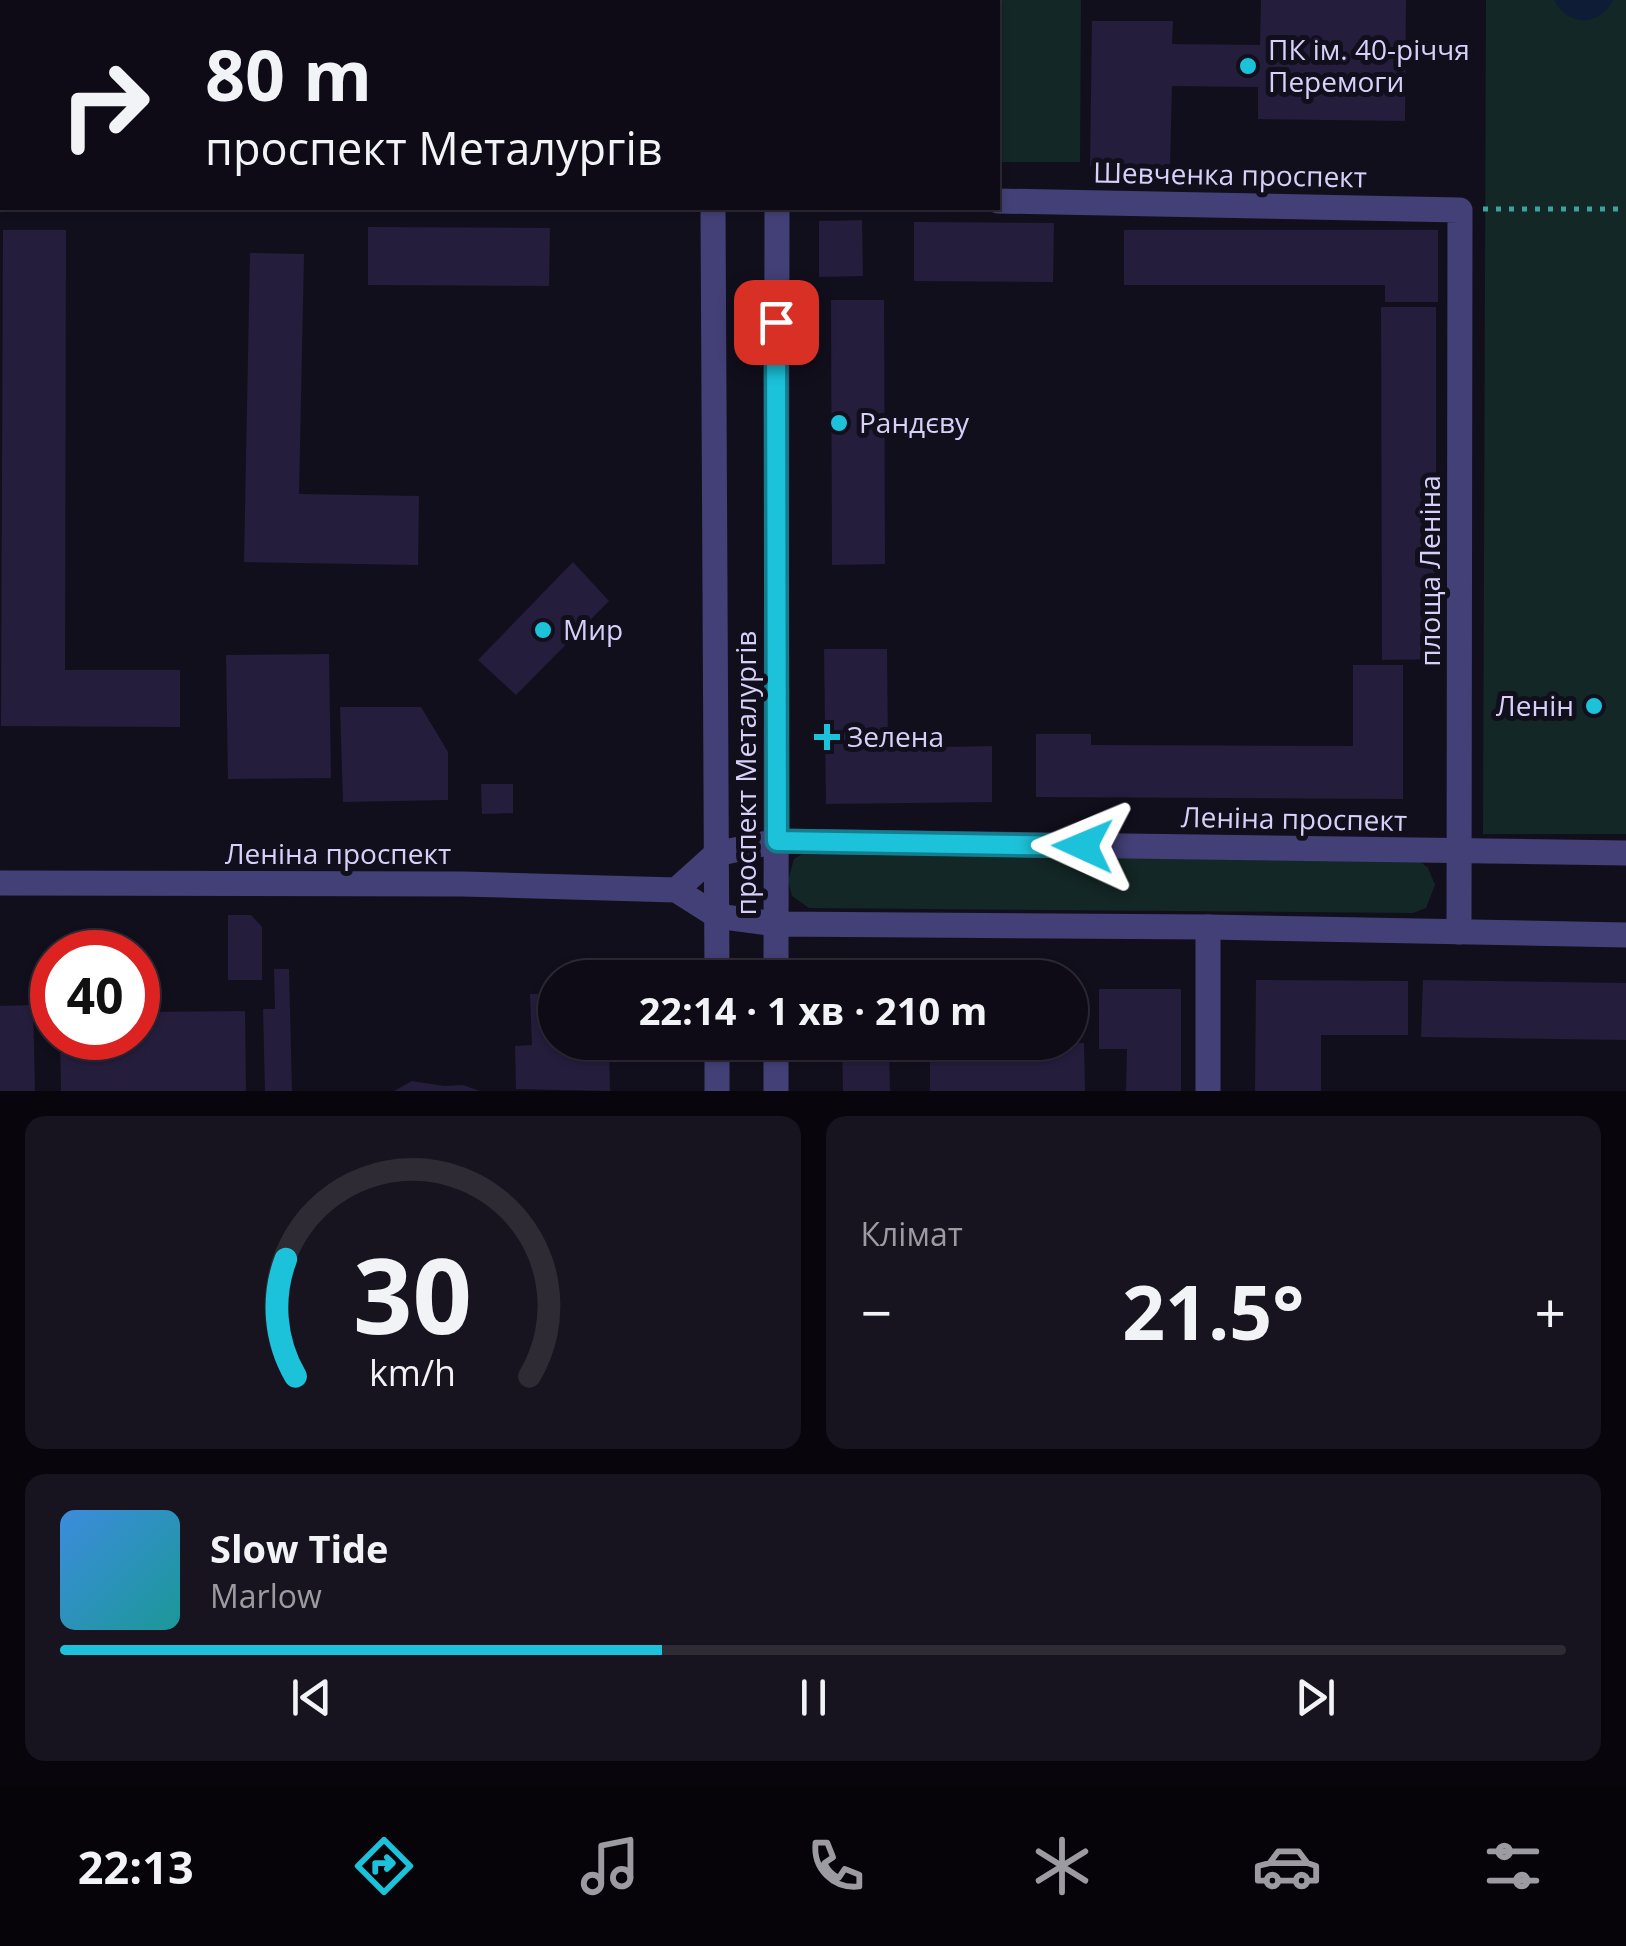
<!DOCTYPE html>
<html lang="uk">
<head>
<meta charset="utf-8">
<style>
  body { margin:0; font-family:"Open Sans",sans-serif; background:#17141f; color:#f1f3f6; height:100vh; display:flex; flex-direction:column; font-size:38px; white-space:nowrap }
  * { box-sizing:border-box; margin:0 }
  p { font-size:32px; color:#9b9ba1 }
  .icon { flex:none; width:55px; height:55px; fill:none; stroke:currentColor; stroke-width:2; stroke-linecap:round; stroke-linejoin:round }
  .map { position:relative; height:1091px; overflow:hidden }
  .details { display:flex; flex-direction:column; gap:25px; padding:25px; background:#08060c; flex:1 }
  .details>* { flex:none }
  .top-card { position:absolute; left:0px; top:0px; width:1000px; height:210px; box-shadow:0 2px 8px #0004,0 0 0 2px #2e2b35; background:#0e0b16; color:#f1f3f6; overflow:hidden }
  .speed { position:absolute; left:30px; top:930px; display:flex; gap:20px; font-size:50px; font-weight:700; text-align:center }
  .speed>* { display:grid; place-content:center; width:130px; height:130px; border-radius:50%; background:#0e0b16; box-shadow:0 2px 8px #0004,0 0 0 2px #2e2b35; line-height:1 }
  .speed .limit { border:15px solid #d22; background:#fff; color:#111 }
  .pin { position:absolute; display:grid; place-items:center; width:85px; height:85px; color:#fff; margin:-42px; border-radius:20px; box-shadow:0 5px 15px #0006 }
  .me { position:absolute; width:110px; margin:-55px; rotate:271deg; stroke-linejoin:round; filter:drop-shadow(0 0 8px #0008) }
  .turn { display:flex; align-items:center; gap:35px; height:210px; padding:0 40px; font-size:45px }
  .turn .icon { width:130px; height:130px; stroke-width:2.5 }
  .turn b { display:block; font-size:70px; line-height:85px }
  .big { font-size:75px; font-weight:700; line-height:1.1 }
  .details .card { flex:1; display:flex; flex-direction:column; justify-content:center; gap:15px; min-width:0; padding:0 35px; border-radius:20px; background:#17141f }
  .details .dial { align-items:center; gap:0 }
  .dial svg { height:260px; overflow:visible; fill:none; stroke:#2e2b35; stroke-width:7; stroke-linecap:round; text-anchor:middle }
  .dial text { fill:#f1f3f6; stroke:none }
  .song { display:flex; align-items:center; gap:30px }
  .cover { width:120px; height:120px; border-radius:15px; background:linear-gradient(135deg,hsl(210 70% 55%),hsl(180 70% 35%)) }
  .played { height:10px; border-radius:5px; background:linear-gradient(90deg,#1cc2da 40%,#2e2b35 40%) }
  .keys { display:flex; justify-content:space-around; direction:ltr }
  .heat { display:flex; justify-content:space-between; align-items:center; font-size:55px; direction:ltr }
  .details .tiles { flex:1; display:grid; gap:25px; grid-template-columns:1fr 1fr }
  .card:last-child { grid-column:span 2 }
  .trip { position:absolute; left:538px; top:960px; width:550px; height:100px; border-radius:50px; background:#0e0b16; box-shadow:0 2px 8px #0004,0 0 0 2px #2e2b35; font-weight:700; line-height:100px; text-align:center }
  .dock { display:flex; height:160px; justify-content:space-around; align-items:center; background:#060409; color:#9b9ba1 }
  .dock .icon { width:70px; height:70px }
  .dock .selected { color:#1cc2da }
  .dock b { font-size:45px; color:#f1f3f6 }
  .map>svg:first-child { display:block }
  .green { fill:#132726 }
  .water { fill:#0f1c36 }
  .building { fill:#241d3c }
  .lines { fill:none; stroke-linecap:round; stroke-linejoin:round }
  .path { stroke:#3ca29e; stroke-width:5; stroke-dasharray:5 8; stroke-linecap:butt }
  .minor { stroke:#434077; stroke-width:25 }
  .tertiary { stroke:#434077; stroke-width:25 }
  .route-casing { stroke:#127e8e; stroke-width:25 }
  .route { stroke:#1cc2da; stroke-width:18 }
  .poi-dot { fill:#1cc2da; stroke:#120f1d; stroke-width:4 }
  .labels { text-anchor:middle; stroke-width:10; stroke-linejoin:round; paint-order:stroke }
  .poi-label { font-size:28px; fill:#d7d1f9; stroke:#120f1d; text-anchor:start }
  .street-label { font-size:28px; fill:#d7d1f9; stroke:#120f1d }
</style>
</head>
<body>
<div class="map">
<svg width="1626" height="1091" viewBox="0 0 1626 1091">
  <rect width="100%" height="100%" fill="#120f1d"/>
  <path class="green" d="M842 0H1081L1080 162H998V2Z
    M1486 0H1626V834H1483Z
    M807 851 1417 859 1428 868 1435 885 1426 908 1413 913 809 908 792 896 788 880 794 859Z"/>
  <path class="water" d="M1554 0H1613C1600 27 1568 27 1554 0Z"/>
  <path class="building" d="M1261 0H1406L1405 121 1258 119V87L1172 86 1170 167 1090 166 1092 21H1173L1172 44 1260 45Z
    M862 220 863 276 819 277V221Z
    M914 222 1054 223 1053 282 914 281Z
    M368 227 550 228 549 286 368 285Z
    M3 230H66L65 670H180V727L1 726Z
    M1124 230H1438V302H1385V285H1124Z
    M250 253 304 254 299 494 419 496 418 565 244 562Z
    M831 300H884L885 564 832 565Z
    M1381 307H1436V613H1442V659L1382 660Z
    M573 562 609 601 516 695 478 660Z
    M824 649H887L888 748 992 746V802L826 804Z
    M329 654 331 778 228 779 226 655Z
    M1353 665H1403V799L1036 797V734H1091V745L1353 746Z
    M340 707H421L448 752V800L343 802Z
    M481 784H513V813L482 814Z
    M228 915H251L262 927V980H228Z
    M274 969H289L292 1091H265L263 1009H275Z
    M1256 980 1408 981V1035H1321V1091H1255Z
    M1423 980 1626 983V1040L1421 1037Z
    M1099 989H1181V1091H1126L1127 1049H1099Z
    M138 994H147V1012L245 1011 246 1091H61L60 1038H138Z
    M530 994H555V1042H609L610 1091 516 1089 515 1046 532 1045Z
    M33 1005 35 1091H0V1006Z
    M842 1042H889L890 1091H843Z
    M1018 1043H1084L1085 1091H930V1044Z
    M412 1081 444 1086 463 1085 480 1091H394Z"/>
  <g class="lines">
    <path class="path" d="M1483 209H1626"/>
    <path class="minor" d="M998 201 1460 210 1459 932
      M1208 1091V927"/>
    <path class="tertiary" d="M712 0V2
      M776 0V2
      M713 208 717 978
      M0 883 462 884 676 890 717 916 776 924 1208 927 1626 935
      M676 890 716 854 777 841 1626 853
      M776 978 777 208
      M717 1042V1091
      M776 1091V1042"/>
  </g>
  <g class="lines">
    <defs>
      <path id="route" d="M776 322 777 841 1083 846"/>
    </defs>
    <use href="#route" class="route-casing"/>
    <use href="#route" class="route"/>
  </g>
  <g class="poi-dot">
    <circle cx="1248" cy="66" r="10"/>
    <circle cx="839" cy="423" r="10"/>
    <circle cx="543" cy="630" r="10"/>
    <circle cx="1594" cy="706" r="10"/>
    <path d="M822 722h10v10h10v10h-10v10h-10v-10h-10v-10h10z"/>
  </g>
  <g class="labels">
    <g class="poi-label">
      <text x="1268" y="60">ПК ім. 40-річчя<tspan x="1268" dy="32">Перемоги</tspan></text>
      <text x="859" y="433">Рандєву</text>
      <text x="563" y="640">Мир</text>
      <text x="1574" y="716" text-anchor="end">Ленін</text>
      <text x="847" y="747">Зелена</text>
    </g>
    <g class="street-label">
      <text transform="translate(1230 175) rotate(1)" y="10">Шевченка проспект</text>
      <text transform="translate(1430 571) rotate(-90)" y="10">площа Леніна</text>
      <text transform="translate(746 773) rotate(-90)" y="10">проспект Металургів</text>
      <text transform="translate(1294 819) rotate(1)" y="10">Леніна проспект</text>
      <text x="338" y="864">Леніна проспект</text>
    </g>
  </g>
</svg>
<div class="speed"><div class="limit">40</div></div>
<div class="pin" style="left:776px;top:322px;background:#d93025"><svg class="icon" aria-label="arrive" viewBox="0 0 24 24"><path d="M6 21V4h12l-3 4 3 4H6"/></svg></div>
<svg class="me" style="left:1083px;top:846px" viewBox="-20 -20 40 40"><path d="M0-17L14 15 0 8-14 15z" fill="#1cc2da" stroke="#fff" stroke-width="4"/></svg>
<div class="trip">22:14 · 1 хв · 210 m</div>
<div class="top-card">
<div class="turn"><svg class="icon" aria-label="right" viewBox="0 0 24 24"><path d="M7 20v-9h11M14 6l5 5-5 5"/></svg><div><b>80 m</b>проспект Металургів</div></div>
</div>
</div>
<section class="details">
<div class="tiles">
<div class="card dial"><svg viewBox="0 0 100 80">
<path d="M14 69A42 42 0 1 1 86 69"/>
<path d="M14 69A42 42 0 0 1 11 33" stroke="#1cc2da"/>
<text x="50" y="56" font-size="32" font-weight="700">30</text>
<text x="50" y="72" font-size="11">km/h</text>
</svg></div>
<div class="card"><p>Клімат</p>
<div class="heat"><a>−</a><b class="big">21.5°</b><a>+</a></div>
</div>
<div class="card">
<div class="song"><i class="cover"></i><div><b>Slow Tide</b><p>Marlow</p></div></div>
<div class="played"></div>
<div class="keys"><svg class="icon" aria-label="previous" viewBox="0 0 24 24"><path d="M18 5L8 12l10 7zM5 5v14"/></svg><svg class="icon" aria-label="pause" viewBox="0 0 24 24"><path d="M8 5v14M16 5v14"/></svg><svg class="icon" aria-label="next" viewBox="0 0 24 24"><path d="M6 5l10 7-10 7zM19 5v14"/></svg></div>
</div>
</div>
</section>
<nav class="dock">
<b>22:13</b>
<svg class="icon selected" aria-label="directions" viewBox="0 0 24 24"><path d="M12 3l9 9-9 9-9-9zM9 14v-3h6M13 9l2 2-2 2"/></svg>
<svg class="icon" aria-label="music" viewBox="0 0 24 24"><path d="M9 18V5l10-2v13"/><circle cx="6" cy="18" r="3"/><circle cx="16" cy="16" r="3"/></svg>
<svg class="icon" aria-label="phone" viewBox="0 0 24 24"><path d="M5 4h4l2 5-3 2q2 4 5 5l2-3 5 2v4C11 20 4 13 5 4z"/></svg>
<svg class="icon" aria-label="climate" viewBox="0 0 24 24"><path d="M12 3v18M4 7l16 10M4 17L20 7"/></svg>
<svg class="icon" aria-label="car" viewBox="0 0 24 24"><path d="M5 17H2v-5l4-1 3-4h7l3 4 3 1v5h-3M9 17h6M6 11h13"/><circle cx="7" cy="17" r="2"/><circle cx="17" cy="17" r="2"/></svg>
<svg class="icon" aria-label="filters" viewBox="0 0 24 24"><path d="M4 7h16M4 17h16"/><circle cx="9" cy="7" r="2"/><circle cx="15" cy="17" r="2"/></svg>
</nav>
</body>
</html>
